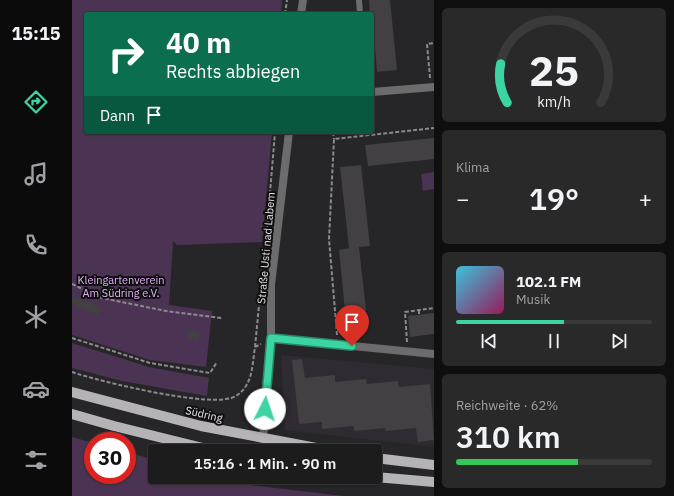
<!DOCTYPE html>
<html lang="de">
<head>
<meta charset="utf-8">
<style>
  body { margin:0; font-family:"IBM Plex Sans",sans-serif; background:#29292a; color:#f1f3f6; height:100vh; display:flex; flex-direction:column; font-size:15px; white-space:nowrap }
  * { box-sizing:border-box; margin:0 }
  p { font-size:13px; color:#a0a1a4 }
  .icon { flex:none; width:22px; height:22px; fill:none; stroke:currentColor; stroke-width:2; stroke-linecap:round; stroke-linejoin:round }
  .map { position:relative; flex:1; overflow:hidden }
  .panel { display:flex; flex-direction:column; gap:8px; padding:8px; background:#0f0f10; width:240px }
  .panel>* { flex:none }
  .guide { position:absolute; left:12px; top:12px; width:290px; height:122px; border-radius:4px; box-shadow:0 1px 3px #0004,0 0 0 1px #3a3a3b; background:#0b6e4f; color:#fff; overflow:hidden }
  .speed { position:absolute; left:12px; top:432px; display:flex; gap:8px; font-size:20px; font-weight:700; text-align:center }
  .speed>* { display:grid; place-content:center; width:52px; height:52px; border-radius:50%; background:#1c1c1d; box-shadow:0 1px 3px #0004,0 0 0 1px #3a3a3b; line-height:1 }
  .speed .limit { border:6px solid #d22; background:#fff; color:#111 }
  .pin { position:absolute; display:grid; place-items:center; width:34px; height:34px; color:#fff; margin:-41px -17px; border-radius:50% 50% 50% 0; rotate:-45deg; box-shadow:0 0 4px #0007 }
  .pin .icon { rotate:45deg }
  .me { position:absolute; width:44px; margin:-22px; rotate:4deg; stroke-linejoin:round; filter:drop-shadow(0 0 3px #0008) }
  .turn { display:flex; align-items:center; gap:14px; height:84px; padding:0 16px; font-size:18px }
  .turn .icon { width:52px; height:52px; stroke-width:2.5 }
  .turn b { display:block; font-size:28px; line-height:34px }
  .then { display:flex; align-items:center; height:38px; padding:0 16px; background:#0003; gap:8px; font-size:15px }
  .big { font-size:30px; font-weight:600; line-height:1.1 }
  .panel .card { flex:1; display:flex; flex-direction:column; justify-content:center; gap:6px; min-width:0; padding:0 14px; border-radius:6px; background:#29292a }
  .panel .dial { align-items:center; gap:0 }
  .dial svg { height:104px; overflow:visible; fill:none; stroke:#3a3a3b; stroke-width:7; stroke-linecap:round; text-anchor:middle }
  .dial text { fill:#f1f3f6; stroke:none }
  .song { display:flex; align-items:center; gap:12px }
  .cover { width:48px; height:48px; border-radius:6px; background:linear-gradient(135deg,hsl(190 70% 55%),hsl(330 70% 35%)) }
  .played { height:4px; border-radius:2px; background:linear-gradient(90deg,#3dd4a3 55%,#3a3a3b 55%) }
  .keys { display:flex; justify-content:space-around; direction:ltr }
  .heat { display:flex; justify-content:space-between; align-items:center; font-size:22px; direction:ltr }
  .charge { height:6px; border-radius:3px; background:linear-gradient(90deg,#34c759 62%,#3a3a3b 0) }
  .trip { position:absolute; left:76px; top:444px; width:234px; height:40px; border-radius:4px; background:#1c1c1d; box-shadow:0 1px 3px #0004,0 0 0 1px #3a3a3b; font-weight:600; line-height:40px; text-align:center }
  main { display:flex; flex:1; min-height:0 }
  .menu { display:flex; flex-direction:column; width:72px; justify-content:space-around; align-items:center; background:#0b0b0c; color:#a0a1a4 }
  .menu .icon { width:28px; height:28px }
  .menu .selected { color:#3dd4a3 }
  .menu b { font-size:18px; color:#f1f3f6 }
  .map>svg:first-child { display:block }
  .built { fill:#302b32 }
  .green { fill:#4b3453 }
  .building { fill:#424042 }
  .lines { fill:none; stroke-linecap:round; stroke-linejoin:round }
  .path { stroke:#8b8a8c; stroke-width:2; stroke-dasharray:4 2; stroke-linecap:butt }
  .lane { stroke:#6d6c6d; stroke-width:6 }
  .street { stroke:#6d6c6d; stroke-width:8 }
  .primary { stroke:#b5b3b5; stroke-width:10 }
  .route-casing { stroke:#288a6a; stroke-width:10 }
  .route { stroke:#3dd4a3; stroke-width:7 }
  .labels { text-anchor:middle; stroke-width:4; stroke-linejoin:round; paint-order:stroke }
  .street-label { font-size:11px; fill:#e6e5e7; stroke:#0f0e0f }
  .park-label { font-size:11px; fill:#e3b0f6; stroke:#0f0e0f }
</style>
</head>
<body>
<main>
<nav class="menu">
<b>15:15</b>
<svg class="icon selected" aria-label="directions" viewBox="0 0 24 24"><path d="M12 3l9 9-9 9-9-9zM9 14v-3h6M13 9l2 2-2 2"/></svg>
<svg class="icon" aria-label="music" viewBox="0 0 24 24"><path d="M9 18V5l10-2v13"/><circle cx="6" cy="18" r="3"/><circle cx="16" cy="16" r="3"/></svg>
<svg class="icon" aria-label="phone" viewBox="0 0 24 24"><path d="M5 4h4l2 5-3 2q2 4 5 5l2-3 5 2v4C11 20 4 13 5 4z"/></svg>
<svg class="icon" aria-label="climate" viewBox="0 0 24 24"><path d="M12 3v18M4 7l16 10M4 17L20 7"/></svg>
<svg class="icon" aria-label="car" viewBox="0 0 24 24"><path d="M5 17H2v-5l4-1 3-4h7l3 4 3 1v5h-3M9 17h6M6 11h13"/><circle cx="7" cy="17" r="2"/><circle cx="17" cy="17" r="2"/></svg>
<svg class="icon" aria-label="filters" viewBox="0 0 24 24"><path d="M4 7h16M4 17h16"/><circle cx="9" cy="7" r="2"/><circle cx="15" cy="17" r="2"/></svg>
</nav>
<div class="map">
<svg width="362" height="496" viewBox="0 0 362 496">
  <rect width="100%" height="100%" fill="#262527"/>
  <path class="built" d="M209 355 362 369V447L213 430Z"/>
  <path class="green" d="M0 0H210L209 14H14V132H200L190 242 105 245 101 241 97 305 140 311 134 367 78 360 0 335Z
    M362 172V189L351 191 349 174Z
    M0 343 77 367 137 378 135 396 50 381 0 368Z
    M0 437 21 443V475H55V452L83 460V477H144L169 484 272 496H0Z"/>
  <path class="building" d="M297 0H318L325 70 305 72 300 14H298Z
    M362 138V159L296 166 293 145Z
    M289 165 298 246 287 247 296 328 275 331 267 250 277 248 268 167Z
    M0 296 29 307 26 315 0 304Z
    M362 313V334L338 337 336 316Z
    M117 330 128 332 126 341 115 338Z
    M230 359 233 378 263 375V382L294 379 295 384 326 381 327 387 358 384 362 440 346 442 344 428 314 431 313 428 282 431V426L250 429V422L227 424 220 360Z"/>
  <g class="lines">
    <path class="path" d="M213 14 215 0
      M358 78 355 44 362 43
      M261 132 262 139
      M195 230 203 132
      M0 284 30 298 94 311 150 318
      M347 310V315
      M265 335 257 239 262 139 362 128
      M0 338 78 363 138 373 145 362
      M335 342 333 312 362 308
      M183 347 188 295
      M0 372C26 381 143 410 164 396 181 385 180 366 183 347L189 344"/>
    <path class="lane" d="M287 0 288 14"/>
    <path class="street" d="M229 14 231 0
      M300 92 362 87
      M199 338 362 354
      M191 439 199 338V285L217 132"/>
    <path class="primary" d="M0 392 129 426 260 451
      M0 414 42 426 143 451
      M303 458 362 465
      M303 477 362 482"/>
  </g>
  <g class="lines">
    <defs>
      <path id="route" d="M193 409 199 338 280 346"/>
    </defs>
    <use href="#route" class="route-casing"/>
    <use href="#route" class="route"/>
  </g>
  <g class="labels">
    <g class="street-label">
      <text transform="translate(194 248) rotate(-85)" y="4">Straße Usti nad Labem</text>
      <text transform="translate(132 414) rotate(13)" y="4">Südring</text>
    </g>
    <g class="park-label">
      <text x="49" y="284">Kleingartenverein<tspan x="49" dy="13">Am Südring e.V.</tspan></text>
    </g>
  </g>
</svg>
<div class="speed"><div class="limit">30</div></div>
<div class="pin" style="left:280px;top:346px;background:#d93025"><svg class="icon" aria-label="arrive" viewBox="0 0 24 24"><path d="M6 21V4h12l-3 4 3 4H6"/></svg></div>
<svg class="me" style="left:193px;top:409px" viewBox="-20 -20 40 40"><circle r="19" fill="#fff"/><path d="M0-13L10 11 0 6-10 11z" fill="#3dd4a3"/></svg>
<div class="trip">15:16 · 1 Min. · 90 m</div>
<div class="guide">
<div class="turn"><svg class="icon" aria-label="right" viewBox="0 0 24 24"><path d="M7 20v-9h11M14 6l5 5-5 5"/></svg><div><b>40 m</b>Rechts abbiegen</div></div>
<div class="then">Dann<svg class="icon" aria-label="arrive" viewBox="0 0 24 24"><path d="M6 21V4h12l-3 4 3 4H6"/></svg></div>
</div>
</div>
<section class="panel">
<div class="card dial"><svg viewBox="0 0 100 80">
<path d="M14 69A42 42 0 1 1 86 69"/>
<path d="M14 69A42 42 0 0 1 9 39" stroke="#3dd4a3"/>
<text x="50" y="56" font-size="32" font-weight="700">25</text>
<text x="50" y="72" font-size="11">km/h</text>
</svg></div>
<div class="card"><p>Klima</p>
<div class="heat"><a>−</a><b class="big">19°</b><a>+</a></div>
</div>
<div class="card">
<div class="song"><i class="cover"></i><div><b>102.1 FM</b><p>Musik</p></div></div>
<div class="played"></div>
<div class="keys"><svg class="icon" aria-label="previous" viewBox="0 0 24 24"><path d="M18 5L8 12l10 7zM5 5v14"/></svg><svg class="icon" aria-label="pause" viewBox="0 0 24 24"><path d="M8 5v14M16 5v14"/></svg><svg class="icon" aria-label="next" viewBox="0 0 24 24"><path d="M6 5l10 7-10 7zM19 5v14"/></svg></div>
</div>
<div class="card"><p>Reichweite · 62%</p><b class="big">310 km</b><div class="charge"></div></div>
</section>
</main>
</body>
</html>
